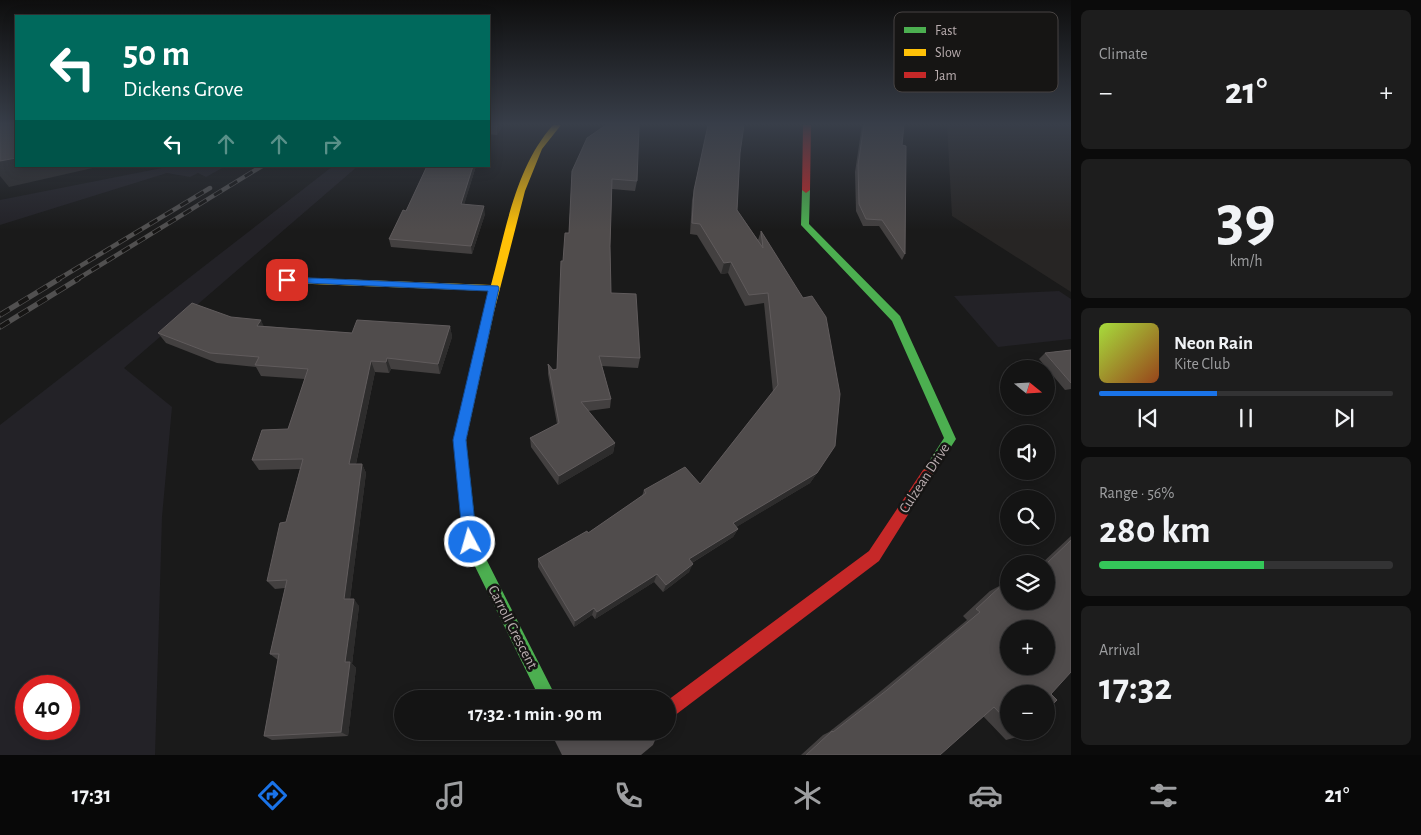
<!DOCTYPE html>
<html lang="en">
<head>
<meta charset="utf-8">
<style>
  body { margin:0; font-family:"Alegreya Sans",sans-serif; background:#1d1d1d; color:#f1f3f6; height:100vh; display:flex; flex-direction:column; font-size:19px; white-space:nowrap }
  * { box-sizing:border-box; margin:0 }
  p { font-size:16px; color:#9d9ea0 }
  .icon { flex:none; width:28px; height:28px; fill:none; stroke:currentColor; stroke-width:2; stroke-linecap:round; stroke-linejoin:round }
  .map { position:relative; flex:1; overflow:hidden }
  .drawer { display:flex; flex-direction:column; gap:10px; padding:10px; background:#0b0b0b; width:350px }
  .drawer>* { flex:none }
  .top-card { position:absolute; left:15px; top:15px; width:475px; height:152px; border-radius:0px; box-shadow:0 2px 12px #0003,0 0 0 1px #333334; background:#00695c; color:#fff; overflow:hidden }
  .needle { width:32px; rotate:108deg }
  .fabs { position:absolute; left:1000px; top:360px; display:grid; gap:10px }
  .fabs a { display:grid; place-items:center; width:55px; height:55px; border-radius:50%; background:#141414; box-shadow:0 2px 12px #0003,0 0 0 1px #333334; font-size:25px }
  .speed { position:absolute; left:15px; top:675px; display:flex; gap:10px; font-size:25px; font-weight:700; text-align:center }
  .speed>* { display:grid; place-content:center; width:65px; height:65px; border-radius:50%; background:#141414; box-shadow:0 2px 12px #0003,0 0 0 1px #333334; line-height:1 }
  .speed .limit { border:8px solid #d22; background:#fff; color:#111 }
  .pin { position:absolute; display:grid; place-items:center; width:42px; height:42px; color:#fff; margin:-21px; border-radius:10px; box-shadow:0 2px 8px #0006 }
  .me { position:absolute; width:55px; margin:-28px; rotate:354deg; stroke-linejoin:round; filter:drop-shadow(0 0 4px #0008) }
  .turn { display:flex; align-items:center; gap:18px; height:105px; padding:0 25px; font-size:22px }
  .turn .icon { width:65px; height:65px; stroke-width:2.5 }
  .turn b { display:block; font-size:35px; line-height:42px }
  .lanes { display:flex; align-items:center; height:48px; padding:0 25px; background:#0003; justify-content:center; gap:25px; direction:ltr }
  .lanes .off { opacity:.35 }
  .big { font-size:38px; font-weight:700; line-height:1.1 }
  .drawer .widget { flex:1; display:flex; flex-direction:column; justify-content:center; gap:8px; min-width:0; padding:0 18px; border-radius:8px; background:#1d1d1d }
  .drawer .dial { align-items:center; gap:0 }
  .dial b { font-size:65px; line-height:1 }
  .song { display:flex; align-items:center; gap:15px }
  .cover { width:60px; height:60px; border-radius:8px; background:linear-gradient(135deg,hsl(80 70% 55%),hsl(20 70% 35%)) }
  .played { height:5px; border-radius:2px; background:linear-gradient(90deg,#1a73e8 40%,#333334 40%) }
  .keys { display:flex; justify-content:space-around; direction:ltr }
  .heat { display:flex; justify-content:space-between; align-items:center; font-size:28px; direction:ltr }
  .charge { height:8px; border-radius:4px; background:linear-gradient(90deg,#34c759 56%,#333334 0) }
  .trip { position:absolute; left:394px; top:690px; width:282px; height:50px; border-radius:25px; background:#141414; box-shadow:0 2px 12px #0003,0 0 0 1px #333334; font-weight:700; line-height:50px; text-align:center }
  .tab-bar { display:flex; height:80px; justify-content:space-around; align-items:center; background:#080808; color:#9d9ea0 }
  .tab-bar .icon { width:35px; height:35px }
  .tab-bar .current { color:#1a73e8 }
  .tab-bar b { font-size:22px; color:#f1f3f6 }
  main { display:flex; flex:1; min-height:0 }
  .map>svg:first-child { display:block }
  .built { fill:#272524 }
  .green { fill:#232227; fill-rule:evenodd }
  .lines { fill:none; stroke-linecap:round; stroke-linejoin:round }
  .street { fill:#534f50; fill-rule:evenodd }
  .fast { fill:#4caf50; fill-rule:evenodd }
  .slow { fill:#ffc107; fill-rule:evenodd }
  .jam { fill:#c62828; fill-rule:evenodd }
  .rail-far1-casing { stroke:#515050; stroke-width:4.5 }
  .rail-casing { stroke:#515050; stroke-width:5.5 }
  .rail-far1 { stroke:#161514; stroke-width:3; stroke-dasharray:9; stroke-linecap:butt }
  .rail { stroke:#161514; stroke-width:4; stroke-dasharray:11; stroke-linecap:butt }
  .wall { fill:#434040 }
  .shaded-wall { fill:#2d2c2c }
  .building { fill:#504c4c; stroke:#605b5c; fill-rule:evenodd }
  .route { fill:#1a73e8; stroke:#114b97 }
  .labels { text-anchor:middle; stroke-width:5; stroke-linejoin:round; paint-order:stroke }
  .street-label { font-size:15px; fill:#b9adaf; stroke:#161514 }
  .key { fill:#161514; stroke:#474342; stroke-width:1 }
  .key-label { font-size:14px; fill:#b9adaf }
</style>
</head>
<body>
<main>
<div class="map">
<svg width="1071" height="755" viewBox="0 0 1071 755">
  <rect width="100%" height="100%" fill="#1a1a1a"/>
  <path class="built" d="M947 125H1071V292L952 216Z"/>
  <path class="green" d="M172 166H226L206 177 198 173 190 177 167 173 0 225V200Z
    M333 166H358L124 368 172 407 162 517 155 755H0V425ZM26 686H69V729H26Z
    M1059 291 1071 299V339L998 347 954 296Z"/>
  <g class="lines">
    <path class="street" d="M550 731H594L598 737 605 731H659L653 745 641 755H562Z"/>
    <path class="fast" d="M806 187 810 190 809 224 900 316 956 439 931 478 927 480 923 478 921 474 944 438 892 321 801 225 802 190Z
      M461 444 465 445 467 449 477 541 557 699H540L463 542 455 449 457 445Z"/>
    <path class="slow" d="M553 125H561L542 149 525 191 494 312 466 440 467 449 465 453 461 454 457 453 454 440 489 291 287 283 282 280 287 277 491 285C506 230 515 168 553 125Z"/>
    <path class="jam" d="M803 125H811L810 190 806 193 802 190Z
      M927 468 931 470 933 474 931 478 879 561 674 716 668 718V700L869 551 923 470Z"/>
    <defs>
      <path id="rail-far1" d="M57 280 210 188
        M76 280 262 166"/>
      <path id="rail" d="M0 315 59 279
        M0 327 78 279"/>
    </defs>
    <use href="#rail-far1" class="rail-far1-casing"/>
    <use href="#rail" class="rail-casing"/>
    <use href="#rail-far1" class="rail-far1"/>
    <use href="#rail" class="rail"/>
  </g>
  <path class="wall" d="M489 125H503L497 135 489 134Z
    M708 125 740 153 737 210 758 240 761 231 817 473 810 483 736 527 738 529 733 537 692 563 689 572 663 592 654 582 595 619 592 615 574 627 538 567V559L588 533 642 496 644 490 700 484 773 392 764 303 745 306 728 273 721 274 697 235 690 234 692 200Z
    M862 125H904L902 145 905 254 902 260 879 226H863L856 211 855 172Z
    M427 166H476L464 204 485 214 472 254 391 247 389 239 406 211Z
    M572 171 637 181 635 191 612 189 610 246 611 293 640 358 638 368 602 366 611 399 610 408 588 411 615 443 613 453 558 485 531 447 530 438 557 424 548 374V364L553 370 557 369 563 261 569 233Z
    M264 326 352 333 450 326 452 337 440 374 391 369 389 373 375 372 356 464H362L366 473 350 599 359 606 352 664 356 668 348 736 272 740 264 736 278 660 270 654 285 588 275 589 267 581 286 522 300 469 259 470 252 460 288 429 305 379 261 376 256 367 217 363 166 343 158 333Z
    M1071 350V389L1065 390 1039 359 1045 353Z
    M1071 536V672L1009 694V731H1026L1021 736 1006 740 983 716 940 755H801L823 735 829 732 876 695 967 620 963 616 990 591 1003 584 1009 601 1046 564H1041Z"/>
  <path class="shaded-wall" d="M498 125H503L497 135V127Z
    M16 158V166H97V167L9 187 0 176V161Z
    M473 166H476L462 212 461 204Z
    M484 206 485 214 472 254 471 246Z
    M731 262 728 273 721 274 724 263Z
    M261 320 266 331 257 326Z
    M450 326 452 337 440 374 438 364Z
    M387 358 391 369 389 373 386 362Z
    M371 361 375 372 354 473 349 464Z
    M615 443 613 453 558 485 559 476Z
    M362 464 366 473 349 607 344 599Z
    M817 473 810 483 728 532 733 523Z
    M738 529 733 537 685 567 689 559Z
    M693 564 689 572 663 592 666 585Z
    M657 574 654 582 595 619 597 612Z
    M354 599 359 606 352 664 356 668 348 736 341 732 345 662Z
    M594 608 592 615 574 627 575 621Z"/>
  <path class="building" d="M0 125H16V158L0 161Z
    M489 125H498L497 127 489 126Z
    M606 125H639L637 181 612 179 610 246 611 293 636 294 640 358 599 356 611 399 581 402 615 443 559 476 530 438 559 423 548 364 553 370 557 369 561 261H563L565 233H569L572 171 587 138Z
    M708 125H744L740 153 737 210 763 248 761 231 803 298 812 296 826 317 840 394 835 446 817 473 733 523 738 529 689 559 693 564 666 585 657 574 597 612 594 608 575 621 538 559 587 531 588 533 646 493 644 490 685 467 700 484 778 385 768 293 749 295 731 262 724 263 700 224 692 223 694 190Z
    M864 125H904L902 145 906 146 905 254 882 220 866 219 859 204 858 165Z
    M427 166H473L461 204 484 206 471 246 389 239 403 210 406 211Z
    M192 303 231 317 261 320 257 326 352 333 357 320 450 326 438 364 387 358 386 362 371 361 349 464H362L344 599H354L345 662H350L341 732 264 736 279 654H270L287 580 267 581 280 523 286 522 303 459 252 460 262 430 288 429 308 369 255 365 259 357 210 353 158 333Z
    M1071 350V383L1045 353Z
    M1071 540V672L1051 694 1057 700 1046 711V694H1009V723L994 707 940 755H806L832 731 833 732 887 690 980 612 976 609 1003 584 1009 589V601H1046V564ZM1009 629H1046V666H1009Z
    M1017 731H1026L1021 736Z"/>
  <linearGradient id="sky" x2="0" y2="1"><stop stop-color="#0e0e0e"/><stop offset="0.54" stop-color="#383e49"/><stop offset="1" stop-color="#383e49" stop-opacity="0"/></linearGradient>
  <rect width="1071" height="230" fill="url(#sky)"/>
  <path class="route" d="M287 277 498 286 499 288 466 440 477 542 475 547 470 549 465 547 463 542 453 440 488 291 283 282 282 280Z"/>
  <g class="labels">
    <g class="street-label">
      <text transform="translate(924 478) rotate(-57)" y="5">Culzean Drive</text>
      <text transform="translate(513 627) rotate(63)" y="5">Carroll Crescent</text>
    </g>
  </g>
  <rect x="894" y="12" width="164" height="80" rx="8" class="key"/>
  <rect x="904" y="27" width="22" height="6" fill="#4caf50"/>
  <rect x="904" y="49" width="22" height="7" fill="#ffc107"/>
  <rect x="904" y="72" width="22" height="6" fill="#c62828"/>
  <g class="key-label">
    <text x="935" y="35">Fast</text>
    <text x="935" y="57">Slow</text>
    <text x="935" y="80">Jam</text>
  </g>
</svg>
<div class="fabs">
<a><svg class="needle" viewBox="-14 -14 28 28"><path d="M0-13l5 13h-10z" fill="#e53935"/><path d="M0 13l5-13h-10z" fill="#9d9ea0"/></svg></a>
<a><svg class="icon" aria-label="sound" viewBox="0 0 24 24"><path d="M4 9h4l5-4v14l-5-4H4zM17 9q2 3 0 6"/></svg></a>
<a><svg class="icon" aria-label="search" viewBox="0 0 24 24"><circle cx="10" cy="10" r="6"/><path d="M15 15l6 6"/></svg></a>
<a><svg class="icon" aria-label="layers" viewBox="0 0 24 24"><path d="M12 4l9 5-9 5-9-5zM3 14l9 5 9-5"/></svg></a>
<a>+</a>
<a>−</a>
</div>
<div class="speed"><div class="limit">40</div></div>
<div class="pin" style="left:287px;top:280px;background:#d93025"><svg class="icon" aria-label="arrive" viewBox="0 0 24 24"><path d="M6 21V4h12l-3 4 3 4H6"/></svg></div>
<svg class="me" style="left:470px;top:542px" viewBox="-20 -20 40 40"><circle r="17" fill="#1a73e8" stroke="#fff" stroke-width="3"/><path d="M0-11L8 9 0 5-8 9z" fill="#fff"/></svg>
<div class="trip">17:32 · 1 min · 90 m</div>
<div class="top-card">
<div class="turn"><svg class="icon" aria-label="left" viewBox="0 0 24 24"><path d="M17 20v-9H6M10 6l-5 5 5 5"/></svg><div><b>50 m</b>Dickens Grove</div></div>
<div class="lanes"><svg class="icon" aria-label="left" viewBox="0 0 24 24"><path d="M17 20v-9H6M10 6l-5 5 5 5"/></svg><svg class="icon off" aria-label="ahead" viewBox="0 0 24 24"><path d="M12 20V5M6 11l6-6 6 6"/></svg><svg class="icon off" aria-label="ahead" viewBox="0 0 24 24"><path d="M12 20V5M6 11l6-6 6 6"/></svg><svg class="icon off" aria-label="right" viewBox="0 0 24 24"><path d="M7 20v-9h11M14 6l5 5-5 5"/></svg></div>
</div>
</div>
<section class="drawer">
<div class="widget"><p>Climate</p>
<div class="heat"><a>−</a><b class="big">21°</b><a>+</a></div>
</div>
<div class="widget dial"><b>39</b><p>km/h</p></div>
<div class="widget">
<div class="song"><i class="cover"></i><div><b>Neon Rain</b><p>Kite Club</p></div></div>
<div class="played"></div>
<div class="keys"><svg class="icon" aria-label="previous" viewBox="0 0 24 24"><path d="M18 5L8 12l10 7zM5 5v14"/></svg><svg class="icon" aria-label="pause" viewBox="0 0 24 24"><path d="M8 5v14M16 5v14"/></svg><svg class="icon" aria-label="next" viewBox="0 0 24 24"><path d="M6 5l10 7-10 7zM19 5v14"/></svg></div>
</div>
<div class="widget"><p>Range · 56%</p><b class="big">280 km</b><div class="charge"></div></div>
<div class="widget"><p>Arrival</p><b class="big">17:32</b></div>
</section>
</main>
<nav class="tab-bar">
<b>17:31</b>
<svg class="icon current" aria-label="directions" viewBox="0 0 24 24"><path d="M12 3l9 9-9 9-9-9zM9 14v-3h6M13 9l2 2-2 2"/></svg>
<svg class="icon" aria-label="music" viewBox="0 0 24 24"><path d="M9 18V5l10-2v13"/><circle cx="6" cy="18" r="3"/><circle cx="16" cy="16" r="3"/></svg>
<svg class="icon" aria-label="phone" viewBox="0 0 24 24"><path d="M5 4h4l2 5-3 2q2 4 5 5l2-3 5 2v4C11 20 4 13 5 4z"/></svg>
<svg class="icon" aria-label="climate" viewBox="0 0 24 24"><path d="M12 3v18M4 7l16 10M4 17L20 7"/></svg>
<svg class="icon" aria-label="car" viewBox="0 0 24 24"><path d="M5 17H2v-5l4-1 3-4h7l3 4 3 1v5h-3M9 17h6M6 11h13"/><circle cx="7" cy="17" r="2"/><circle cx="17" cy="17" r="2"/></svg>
<svg class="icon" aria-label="filters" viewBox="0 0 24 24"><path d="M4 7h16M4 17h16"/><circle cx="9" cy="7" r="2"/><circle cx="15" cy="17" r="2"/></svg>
<b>21°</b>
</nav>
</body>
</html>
